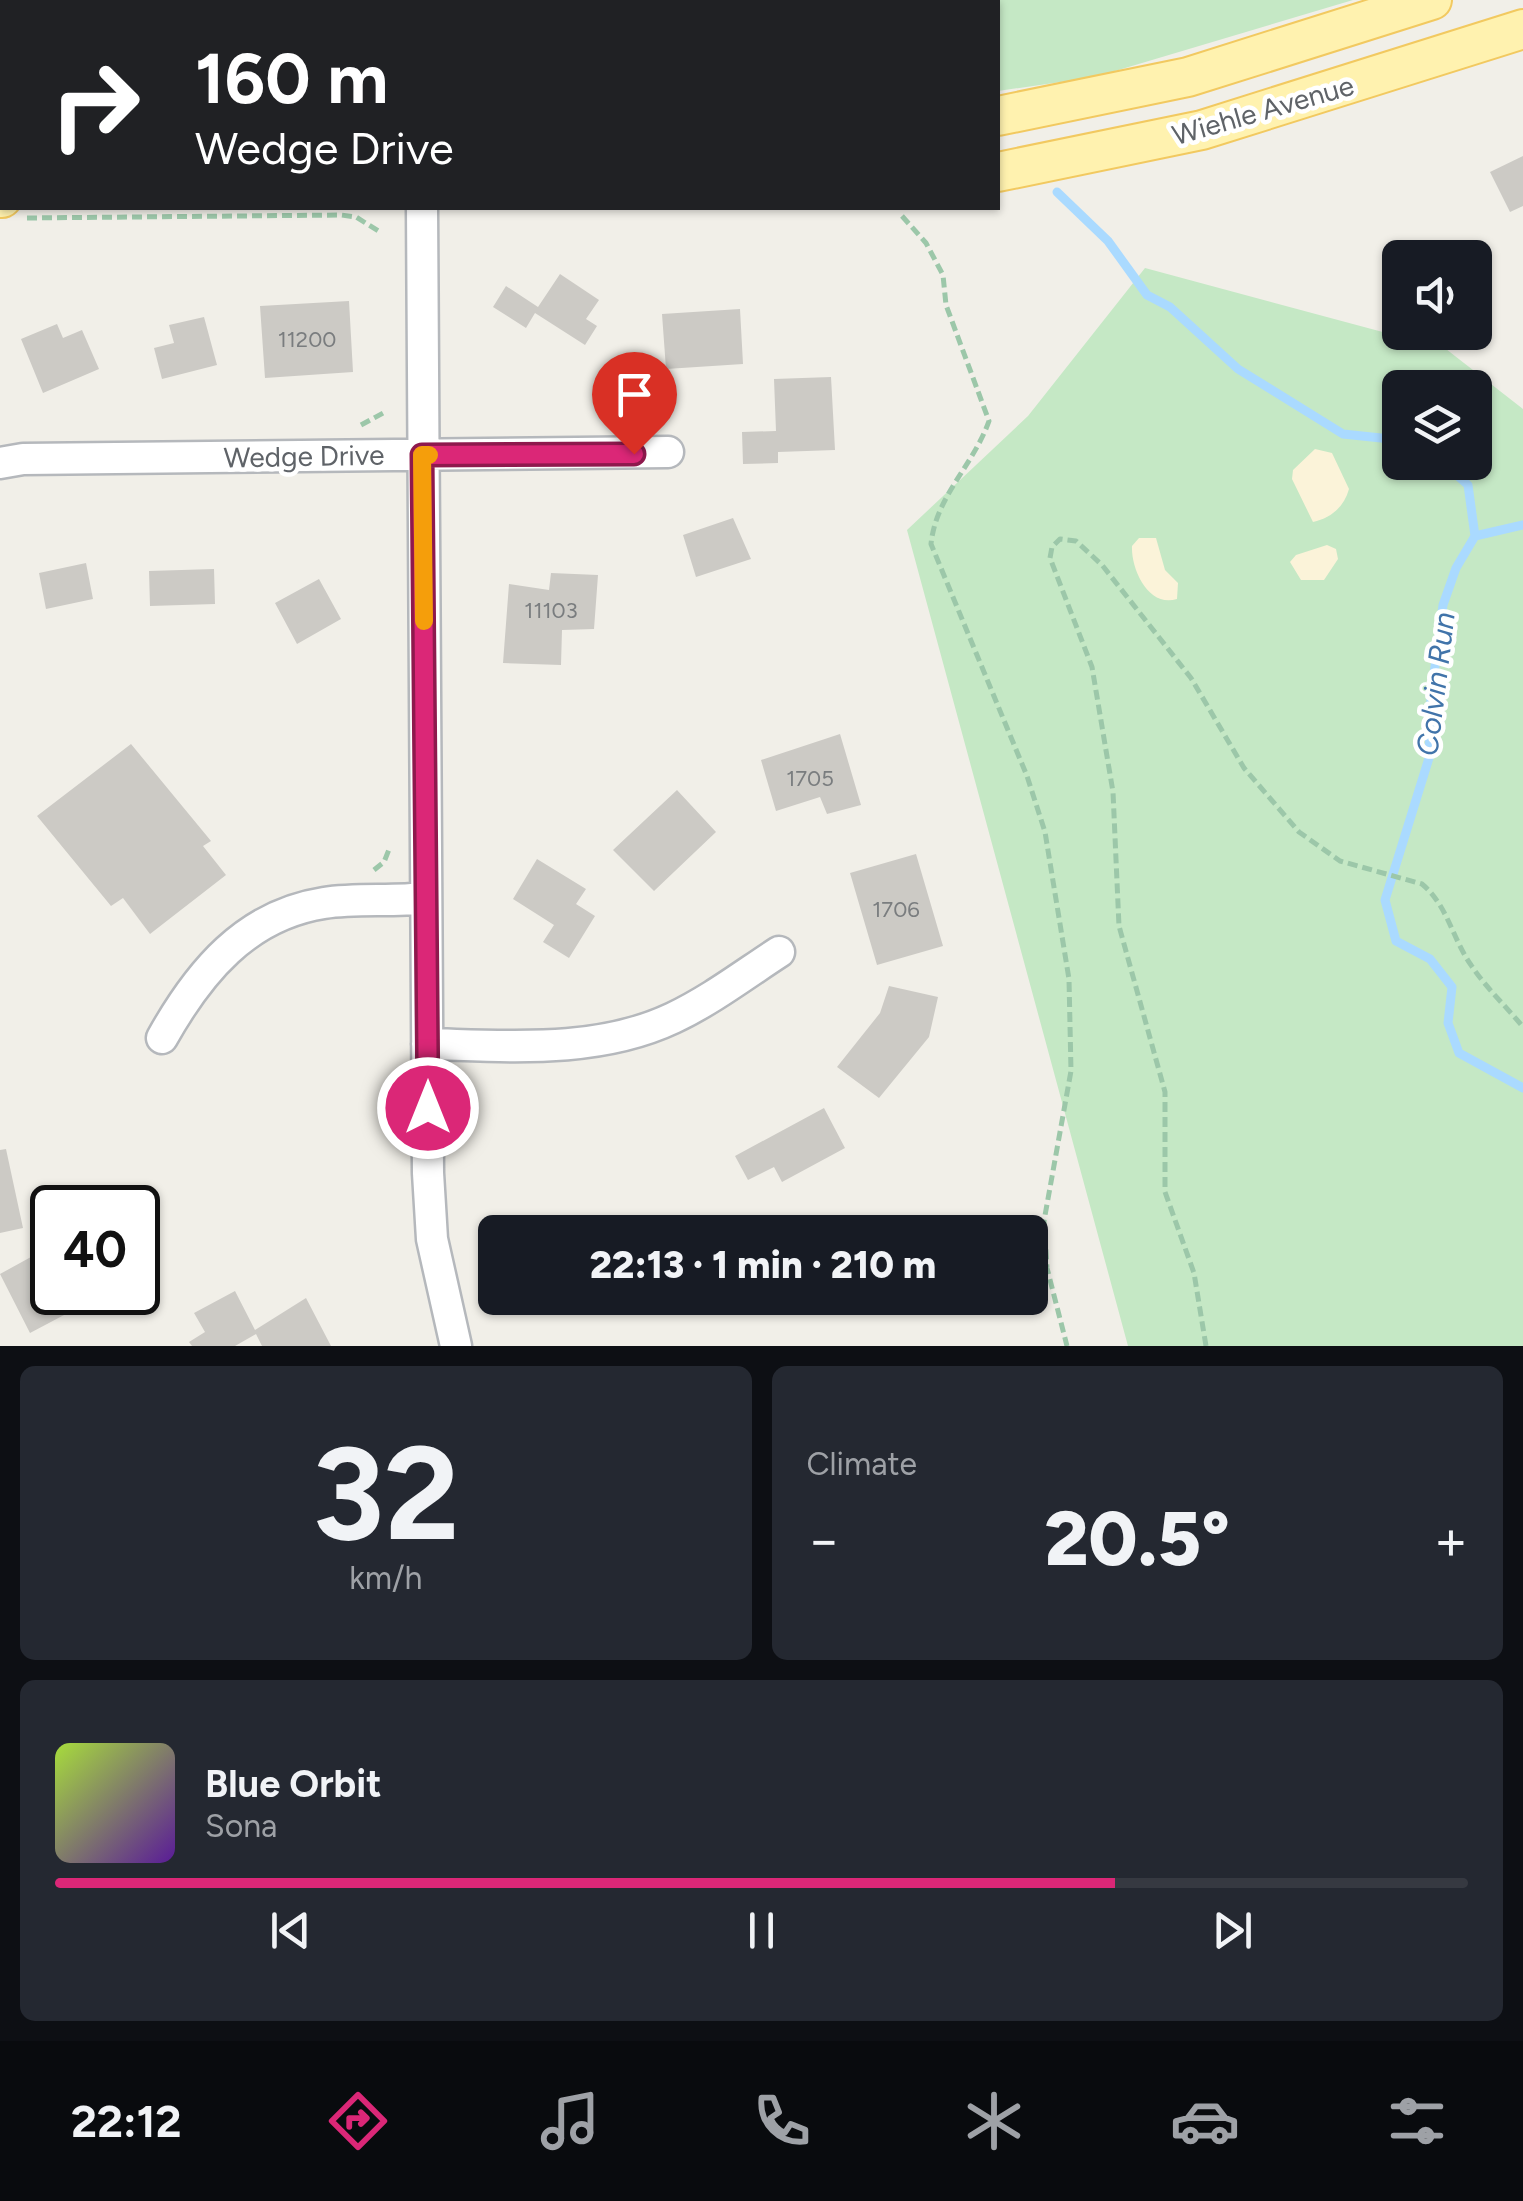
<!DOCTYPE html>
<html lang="en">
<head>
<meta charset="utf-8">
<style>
  body { margin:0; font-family:Figtree,sans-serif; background:#242831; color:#f1f3f6; height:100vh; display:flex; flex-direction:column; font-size:38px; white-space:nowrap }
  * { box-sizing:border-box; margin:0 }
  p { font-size:32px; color:#9ea1a6 }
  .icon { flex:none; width:55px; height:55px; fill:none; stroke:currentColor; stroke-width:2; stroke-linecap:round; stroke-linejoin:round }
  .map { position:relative; height:1346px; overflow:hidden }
  .details { display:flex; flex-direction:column; gap:20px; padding:20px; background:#0d0f14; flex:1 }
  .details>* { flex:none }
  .guide { position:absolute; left:0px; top:0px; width:1000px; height:210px; box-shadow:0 2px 8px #0004; background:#202124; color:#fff; overflow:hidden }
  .tools { position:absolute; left:1382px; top:240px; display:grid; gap:20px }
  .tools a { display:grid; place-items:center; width:110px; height:110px; border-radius:15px; background:#171b24; box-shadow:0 2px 8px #0004; font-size:50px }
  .speed { position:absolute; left:30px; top:1185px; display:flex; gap:20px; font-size:50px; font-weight:700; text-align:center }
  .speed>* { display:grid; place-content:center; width:130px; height:130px; border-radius:50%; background:#171b24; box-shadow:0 2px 8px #0004; line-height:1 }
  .speed .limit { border:5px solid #111; border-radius:15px; background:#fff; color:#111 }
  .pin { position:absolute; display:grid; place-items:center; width:85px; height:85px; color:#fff; margin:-102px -42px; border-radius:50% 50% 50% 0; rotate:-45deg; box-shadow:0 0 10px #0007 }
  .pin .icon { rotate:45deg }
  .me { position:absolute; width:110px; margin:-55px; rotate:0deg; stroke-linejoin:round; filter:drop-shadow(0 0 8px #0008) }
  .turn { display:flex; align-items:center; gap:35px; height:210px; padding:0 30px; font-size:45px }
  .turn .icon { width:130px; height:130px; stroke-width:2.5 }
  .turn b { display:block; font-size:70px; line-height:85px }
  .big { font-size:75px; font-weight:800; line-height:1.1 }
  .details .tile { flex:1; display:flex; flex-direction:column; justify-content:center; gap:15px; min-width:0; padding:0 35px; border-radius:15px; background:#242831 }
  .details .dial { align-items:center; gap:0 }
  .dial b { font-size:130px; line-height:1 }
  .song { display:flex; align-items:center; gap:30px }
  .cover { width:120px; height:120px; border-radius:15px; background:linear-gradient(135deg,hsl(80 70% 55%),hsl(270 70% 35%)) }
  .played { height:10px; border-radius:5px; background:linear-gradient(90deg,#db2777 75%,#363941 75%) }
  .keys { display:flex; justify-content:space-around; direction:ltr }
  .heat { display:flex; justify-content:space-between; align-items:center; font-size:55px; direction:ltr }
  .details .tiles { flex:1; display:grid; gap:20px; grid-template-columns:1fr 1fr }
  .tile:last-child { grid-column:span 2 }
  .trip { position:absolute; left:478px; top:1215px; width:570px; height:100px; border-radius:15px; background:#171b24; box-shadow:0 2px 8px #0004; font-weight:800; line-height:100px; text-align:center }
  .tabs { display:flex; height:160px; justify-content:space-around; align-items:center; background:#090b0e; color:#9ea1a6 }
  .tabs .icon { width:70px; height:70px }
  .tabs .selected { color:#db2777 }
  .tabs b { font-size:45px; color:#f1f3f6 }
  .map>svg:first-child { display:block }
  .green { fill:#c5e8c5; fill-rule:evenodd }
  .sand { fill:#fbf3d9 }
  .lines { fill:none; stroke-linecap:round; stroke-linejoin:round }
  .stream { stroke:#aadaff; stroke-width:9 }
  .building { fill:#cccac5 }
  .minor-casing { stroke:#b5b8bc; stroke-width:35 }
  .major-casing { stroke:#f2c960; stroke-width:42 }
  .path { stroke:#9cc7a9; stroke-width:5; stroke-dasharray:10 5; stroke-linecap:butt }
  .minor { stroke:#fff; stroke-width:30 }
  .major { stroke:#fff2af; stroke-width:38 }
  .route-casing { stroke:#8e194d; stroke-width:25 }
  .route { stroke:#db2777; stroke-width:18 }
  .slow { stroke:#f59e0b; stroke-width:18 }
  .labels { text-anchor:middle; stroke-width:9; stroke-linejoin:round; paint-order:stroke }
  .number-label { font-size:22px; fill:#7a7d7f }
  .street-label { font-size:28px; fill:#5f6368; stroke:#fff }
  .water-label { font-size:30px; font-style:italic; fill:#4174aa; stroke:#fff }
</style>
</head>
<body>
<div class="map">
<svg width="1523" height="1346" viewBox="0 0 1523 1346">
  <rect width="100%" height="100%" fill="#f1efe8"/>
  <path class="green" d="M161 0H366L367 2H158Z
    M560 0H1353L1095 77 998 91V2Z
    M1145 268 1446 349 1523 409V1346H1128L907 530 1028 416ZM1400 388H1475V462H1400Z"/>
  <path class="sand" d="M1315 449 1332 453 1349 489C1344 507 1331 518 1313 522L1292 479 1293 470Z
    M1139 538H1156L1165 570 1178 583 1177 599C1149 608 1131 570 1132 546Z
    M1327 545 1336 549 1338 559 1324 580H1301L1290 562 1296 555Z"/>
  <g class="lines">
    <path class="stream" d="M946 0 950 2
      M1057 192 1108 241 1147 295 1170 307 1238 369 1343 434 1400 440
      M1442 462 1468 485 1475 536 1456 568 1443 605 1431 697 1429 758 1385 900 1396 941 1430 959 1452 987 1448 1023 1459 1053 1523 1088
      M1475 536 1523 525"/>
  </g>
  <path class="building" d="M1523 156V206L1510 212 1490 172Z
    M560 274 599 300 586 319 597 326 585 345 535 313 526 328 493 307 506 286 538 307Z
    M349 301 353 372 265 378 260 306Z
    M740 309 743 364 666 369 662 314Z
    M204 317 217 365 162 379 154 348 174 343 169 325Z
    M57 324 63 338 82 330 99 369 43 393 21 339Z
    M831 377 835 450 778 452V463L743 464 742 432 776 431 774 379Z
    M733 518 751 559 696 577 683 535Z
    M86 563 93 599 46 609 39 573Z
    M214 569 215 604 150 606 149 571Z
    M551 573 598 575 594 629 562 630 561 665 503 663 509 584 549 590Z
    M319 579 341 619 297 644 275 603Z
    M840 734 861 805 827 814 820 797 776 811 761 760Z
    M131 744 211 841 203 846 226 875 150 934 123 898 111 906 37 816Z
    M677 790 716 832 654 891 613 850Z
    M916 854 943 946 877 965 850 873Z
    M537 859 586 889 576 904 595 916 569 958 543 942 554 925 513 899Z
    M889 986 938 997 929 1037 879 1098 837 1067 880 1013Z
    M824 1108 845 1148 782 1182 774 1167 748 1180 735 1156Z
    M6 1149 23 1228 0 1233V1150Z
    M51 1246 52 1292H76L83 1305 30 1333 0 1274Z
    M235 1291 255 1330 306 1298 331 1346H262L256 1334 235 1346H192L189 1342 205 1332 194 1313Z"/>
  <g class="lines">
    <defs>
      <path id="minor" d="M414 0V2
        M489 2V0
        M422 208 428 1173 432 1239 456 1346
        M0 463 23 459 668 452
        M162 1038C199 972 246 915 324 903 357 898 392 902 426 898
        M427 1044C509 1046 597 1054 673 1018 711 1000 745 974 779 952"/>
      <path id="major" d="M998 116 1188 77 1432 0
        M0 146H2
        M998 172 1202 130 1523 29
        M0 198H2"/>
    </defs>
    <use href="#minor" class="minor-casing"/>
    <use href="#major" class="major-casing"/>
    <path class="path" d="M207 0 208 2
      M785 0 787 2
      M902 216 926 243 943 275 946 305 989 421C973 466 936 496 931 544L1027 776 1045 832 1069 979 1071 1071 1044 1221 1047 1268 1067 1346
      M27 218 341 215 356 217 380 232
      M361 425 385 412
      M374 870 384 862 390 847
      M1206 1346 1194 1273 1165 1192V1092L1119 926 1113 792 1092 667 1050 558 1052 547 1060 539 1076 541 1102 565 1191 678 1244 768 1299 832 1340 861 1422 884C1448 906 1452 938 1471 965 1486 988 1506 1006 1523 1027"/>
    <use href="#minor" class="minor"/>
    <use href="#major" class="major"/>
  </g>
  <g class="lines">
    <defs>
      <path id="route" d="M428 1108 422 455 634 454"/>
    </defs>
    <use href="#route" class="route-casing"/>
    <use href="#route" class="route"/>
    <path class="slow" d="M424 621 422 455H429"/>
  </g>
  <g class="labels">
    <g class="number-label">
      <text x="307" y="347">11200</text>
      <text x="551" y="618">11103</text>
      <text x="810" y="786">1705</text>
      <text x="896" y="917">1706</text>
    </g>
    <g class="street-label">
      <text transform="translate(1263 110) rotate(-16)" y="10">Wiehle Avenue</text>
      <text transform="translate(304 456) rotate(-1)" y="10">Wedge Drive</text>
    </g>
    <g class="water-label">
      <text transform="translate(1436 684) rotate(-83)" y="10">Colvin Run</text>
    </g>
  </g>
</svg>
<div class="tools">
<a><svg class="icon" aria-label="sound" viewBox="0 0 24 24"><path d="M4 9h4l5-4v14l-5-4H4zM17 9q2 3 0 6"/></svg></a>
<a><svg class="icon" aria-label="layers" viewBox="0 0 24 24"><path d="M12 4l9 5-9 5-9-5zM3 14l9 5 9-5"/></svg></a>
</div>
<div class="speed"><div class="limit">40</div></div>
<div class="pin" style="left:634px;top:454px;background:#d93025"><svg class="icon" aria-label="arrive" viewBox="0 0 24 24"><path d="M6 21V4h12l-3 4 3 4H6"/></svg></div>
<svg class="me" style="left:428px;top:1108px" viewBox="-20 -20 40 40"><circle r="17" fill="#db2777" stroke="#fff" stroke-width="3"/><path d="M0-11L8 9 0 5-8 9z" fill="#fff"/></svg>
<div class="trip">22:13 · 1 min · 210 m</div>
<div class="guide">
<div class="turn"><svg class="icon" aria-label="right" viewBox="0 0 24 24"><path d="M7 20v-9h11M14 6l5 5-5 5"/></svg><div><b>160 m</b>Wedge Drive</div></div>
</div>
</div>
<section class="details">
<div class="tiles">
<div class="tile dial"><b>32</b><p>km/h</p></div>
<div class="tile"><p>Climate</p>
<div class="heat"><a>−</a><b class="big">20.5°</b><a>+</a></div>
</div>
<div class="tile">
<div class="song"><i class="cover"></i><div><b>Blue Orbit</b><p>Sona</p></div></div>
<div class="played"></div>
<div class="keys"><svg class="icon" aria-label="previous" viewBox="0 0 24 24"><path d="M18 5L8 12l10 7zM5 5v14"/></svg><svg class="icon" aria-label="pause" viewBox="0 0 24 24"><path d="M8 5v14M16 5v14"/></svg><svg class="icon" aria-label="next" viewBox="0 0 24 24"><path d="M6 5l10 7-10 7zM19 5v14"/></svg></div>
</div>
</div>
</section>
<nav class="tabs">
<b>22:12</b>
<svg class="icon selected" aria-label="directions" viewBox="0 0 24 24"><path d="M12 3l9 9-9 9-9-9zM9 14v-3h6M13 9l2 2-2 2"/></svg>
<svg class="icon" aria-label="music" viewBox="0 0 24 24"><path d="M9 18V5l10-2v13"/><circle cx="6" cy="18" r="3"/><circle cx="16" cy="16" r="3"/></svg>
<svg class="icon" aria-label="phone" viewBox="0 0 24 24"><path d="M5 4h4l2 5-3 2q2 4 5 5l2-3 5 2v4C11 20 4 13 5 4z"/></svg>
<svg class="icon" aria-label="climate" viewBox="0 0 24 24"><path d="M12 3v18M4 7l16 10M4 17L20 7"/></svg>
<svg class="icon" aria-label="car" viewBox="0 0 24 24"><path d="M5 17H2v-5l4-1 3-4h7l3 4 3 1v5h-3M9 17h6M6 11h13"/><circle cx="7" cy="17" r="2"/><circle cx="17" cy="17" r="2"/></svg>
<svg class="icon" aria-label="filters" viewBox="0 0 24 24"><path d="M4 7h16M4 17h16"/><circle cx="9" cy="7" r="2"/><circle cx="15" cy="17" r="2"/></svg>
</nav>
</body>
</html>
